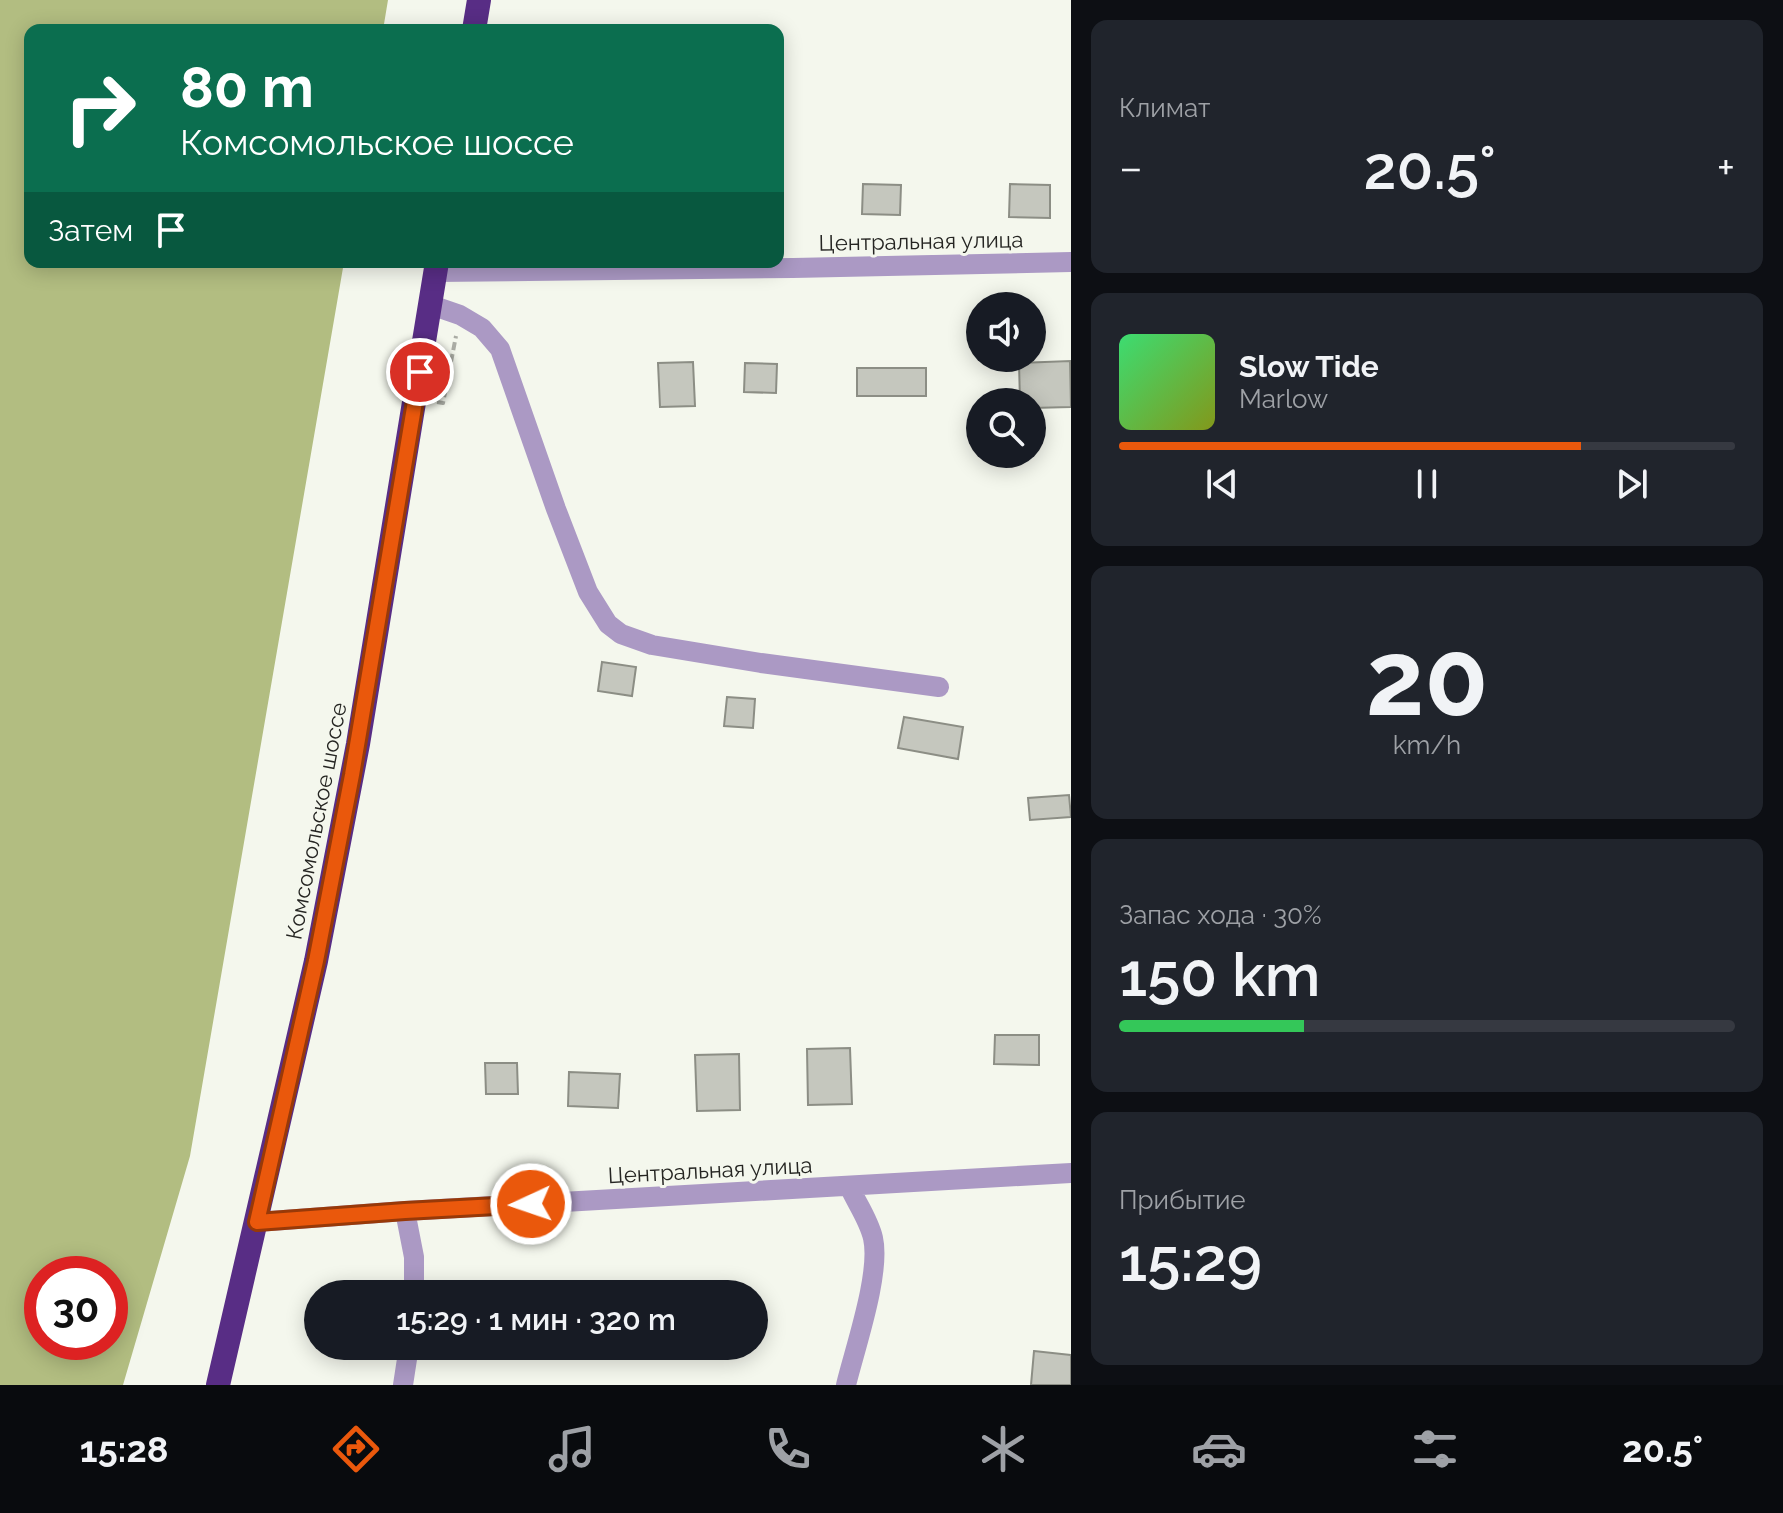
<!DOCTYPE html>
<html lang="ru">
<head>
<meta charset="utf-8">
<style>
  body { margin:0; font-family:Raleway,sans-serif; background:#20242c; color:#f1f3f6; height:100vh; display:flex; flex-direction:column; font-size:30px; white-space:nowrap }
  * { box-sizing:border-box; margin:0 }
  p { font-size:26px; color:#9ea1a6 }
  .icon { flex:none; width:44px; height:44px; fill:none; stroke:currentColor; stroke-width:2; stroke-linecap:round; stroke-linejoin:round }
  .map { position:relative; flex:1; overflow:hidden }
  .sheet { display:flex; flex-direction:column; gap:20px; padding:20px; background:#0d0f14; width:712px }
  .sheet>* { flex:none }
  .guide { position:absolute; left:24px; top:24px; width:760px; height:244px; border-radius:16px; box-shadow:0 4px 20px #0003; background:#0b6e4f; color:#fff; overflow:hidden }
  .tools { position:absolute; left:966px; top:292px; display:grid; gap:16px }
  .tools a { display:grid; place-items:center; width:80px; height:80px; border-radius:50%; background:#171b24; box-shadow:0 4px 20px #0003; font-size:40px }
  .speed { position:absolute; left:24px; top:1256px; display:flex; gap:16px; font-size:40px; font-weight:700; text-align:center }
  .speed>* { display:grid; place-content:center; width:104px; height:104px; border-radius:50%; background:#171b24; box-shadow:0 4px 20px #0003; line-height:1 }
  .speed .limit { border:12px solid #d22; background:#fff; color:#111 }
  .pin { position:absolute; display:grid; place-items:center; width:68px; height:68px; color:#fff; margin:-34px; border:4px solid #fff; border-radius:50%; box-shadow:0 2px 8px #0007 }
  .me { position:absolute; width:88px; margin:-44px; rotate:267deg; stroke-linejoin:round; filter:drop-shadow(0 0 6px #0008) }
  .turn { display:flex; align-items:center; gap:28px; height:168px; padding:0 24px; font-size:36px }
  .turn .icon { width:104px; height:104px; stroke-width:2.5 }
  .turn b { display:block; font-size:56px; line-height:68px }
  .then { display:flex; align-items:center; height:76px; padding:0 24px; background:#0003; gap:16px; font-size:30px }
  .big { font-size:60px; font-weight:600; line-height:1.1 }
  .sheet .widget { flex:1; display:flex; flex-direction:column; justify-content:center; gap:12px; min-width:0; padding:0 28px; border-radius:16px; background:#20242c }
  .sheet .dial { align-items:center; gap:0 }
  .dial b { font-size:104px; line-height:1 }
  .song { display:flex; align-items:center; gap:24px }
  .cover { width:96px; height:96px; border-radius:12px; background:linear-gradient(135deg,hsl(140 70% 55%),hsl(70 70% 35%)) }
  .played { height:8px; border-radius:4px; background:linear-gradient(90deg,#ea580c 75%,#363941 75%) }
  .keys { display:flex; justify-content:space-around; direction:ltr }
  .heat { display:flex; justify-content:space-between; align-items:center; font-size:44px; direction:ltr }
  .charge { height:12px; border-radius:6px; background:linear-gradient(90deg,#34c759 30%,#363941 0) }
  .trip { position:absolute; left:304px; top:1280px; width:464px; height:80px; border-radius:40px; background:#171b24; box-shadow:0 4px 20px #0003; font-weight:600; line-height:80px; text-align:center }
  .tab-bar { display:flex; height:128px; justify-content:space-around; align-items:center; background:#090b0e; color:#9ea1a6 }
  .tab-bar .icon { width:56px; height:56px }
  .tab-bar .selected { color:#ea580c }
  .tab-bar b { font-size:36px; color:#f1f3f6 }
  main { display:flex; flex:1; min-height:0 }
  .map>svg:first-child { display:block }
  .forest { fill:#b2bd81; fill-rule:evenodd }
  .building { fill:#c5c7be; stroke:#8c8e85; stroke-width:2 }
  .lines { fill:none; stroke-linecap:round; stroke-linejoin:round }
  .path { stroke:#aaaca4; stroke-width:4; stroke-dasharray:8 4; stroke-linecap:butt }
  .minor { stroke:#ab99c4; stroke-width:20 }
  .highway { stroke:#582d85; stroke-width:24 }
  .route-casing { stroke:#983908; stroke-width:20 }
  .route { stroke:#ea580c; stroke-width:14 }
  .labels { text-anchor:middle; stroke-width:6; stroke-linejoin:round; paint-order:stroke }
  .street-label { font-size:22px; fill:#252522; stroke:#f4f7ed }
</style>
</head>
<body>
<main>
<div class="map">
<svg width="1071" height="1385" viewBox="0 0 1071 1385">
  <rect width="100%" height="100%" fill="#f4f7ed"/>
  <path class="forest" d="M0 0H388L383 30H30V262H344L190 1156 123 1385H0ZM42 1274H110V1342H42Z"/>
  <path class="building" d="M863 184 901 185 900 215 862 214Z
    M1010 184 1050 185V218L1009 217Z
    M1070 361 1071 407 1032 408V402H1020L1019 363Z
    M693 362 695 406 660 407 658 363Z
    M745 363 777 364 776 393 744 392Z
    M857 368H926V396H857Z
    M602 662 636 667 632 696 598 691Z
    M727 697 755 699 753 728 724 726Z
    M904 717 963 727 958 759 898 748Z
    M1069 795 1071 817 1030 820 1028 798Z
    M995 1035H1039V1065L994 1064Z
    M850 1048 852 1104 808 1105 807 1049Z
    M739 1054 740 1110 697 1111 695 1055Z
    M485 1063H517L518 1094H486Z
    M569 1072 620 1074 618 1108 568 1106Z
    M1034 1351 1071 1355V1385H1031Z"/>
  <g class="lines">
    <path class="path" d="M437 402 443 403 456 336"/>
    <path class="minor" d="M436 272 793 268 1071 262
      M431 305 460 315 482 328 500 349 556 509 588 592 608 624 621 634 652 645 761 663 939 687
      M405 1211 414 1257V1294
      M257 1222 405 1211 1071 1173
      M403 1385 409 1346
      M846 1385C855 1348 881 1273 873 1238 869 1220 856 1202 849 1186"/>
    <path class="highway" d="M474 30 479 0
      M218 1385 316 961 358 744 437 262"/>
  </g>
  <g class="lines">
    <defs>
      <path id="route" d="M420 372 352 775 316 961 257 1222 405 1211 531 1204"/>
    </defs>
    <use href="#route" class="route-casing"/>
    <use href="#route" class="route"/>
  </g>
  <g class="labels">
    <g class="street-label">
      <text transform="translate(921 241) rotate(-1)" y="8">Центральная улица</text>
      <text transform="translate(316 821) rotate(-79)" y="8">Комсомольское шоссе</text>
      <text transform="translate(710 1170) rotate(-3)" y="8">Центральная улица</text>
    </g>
  </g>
</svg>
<div class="tools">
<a><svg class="icon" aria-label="sound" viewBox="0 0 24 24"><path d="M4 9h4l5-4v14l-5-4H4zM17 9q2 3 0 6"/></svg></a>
<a><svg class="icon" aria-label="search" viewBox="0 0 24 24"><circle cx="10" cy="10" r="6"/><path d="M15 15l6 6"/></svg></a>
</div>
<div class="speed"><div class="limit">30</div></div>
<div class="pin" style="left:420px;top:372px;background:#d93025"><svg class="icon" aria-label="arrive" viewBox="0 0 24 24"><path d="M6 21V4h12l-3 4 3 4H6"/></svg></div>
<svg class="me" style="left:531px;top:1204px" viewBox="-20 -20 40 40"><circle r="17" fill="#ea580c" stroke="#fff" stroke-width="3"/><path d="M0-11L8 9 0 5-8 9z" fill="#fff"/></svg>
<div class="trip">15:29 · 1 мин · 320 m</div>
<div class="guide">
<div class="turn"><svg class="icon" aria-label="right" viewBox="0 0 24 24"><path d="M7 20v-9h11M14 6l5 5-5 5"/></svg><div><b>80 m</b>Комсомольское шоссе</div></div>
<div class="then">Затем<svg class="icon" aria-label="arrive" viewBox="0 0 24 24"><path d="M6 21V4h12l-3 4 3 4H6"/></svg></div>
</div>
</div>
<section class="sheet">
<div class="widget"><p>Климат</p>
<div class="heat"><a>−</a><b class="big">20.5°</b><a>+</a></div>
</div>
<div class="widget">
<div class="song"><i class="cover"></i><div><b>Slow Tide</b><p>Marlow</p></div></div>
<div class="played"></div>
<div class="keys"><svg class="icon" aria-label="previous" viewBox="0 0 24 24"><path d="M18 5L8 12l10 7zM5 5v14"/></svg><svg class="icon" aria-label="pause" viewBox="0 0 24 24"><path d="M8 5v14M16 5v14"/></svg><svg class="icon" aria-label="next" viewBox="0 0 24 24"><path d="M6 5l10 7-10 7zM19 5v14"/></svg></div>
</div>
<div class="widget dial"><b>20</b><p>km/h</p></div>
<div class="widget"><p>Запас хода · 30%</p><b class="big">150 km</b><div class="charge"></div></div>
<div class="widget"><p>Прибытие</p><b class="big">15:29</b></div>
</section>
</main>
<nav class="tab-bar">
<b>15:28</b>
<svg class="icon selected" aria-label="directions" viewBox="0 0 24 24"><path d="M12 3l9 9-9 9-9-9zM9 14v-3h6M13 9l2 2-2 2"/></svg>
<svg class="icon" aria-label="music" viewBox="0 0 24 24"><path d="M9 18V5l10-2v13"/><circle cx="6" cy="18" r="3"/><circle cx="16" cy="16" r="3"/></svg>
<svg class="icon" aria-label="phone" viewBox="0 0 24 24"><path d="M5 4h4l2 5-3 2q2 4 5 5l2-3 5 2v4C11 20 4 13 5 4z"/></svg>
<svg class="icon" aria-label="climate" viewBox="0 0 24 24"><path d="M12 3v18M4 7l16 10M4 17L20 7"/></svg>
<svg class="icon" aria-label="car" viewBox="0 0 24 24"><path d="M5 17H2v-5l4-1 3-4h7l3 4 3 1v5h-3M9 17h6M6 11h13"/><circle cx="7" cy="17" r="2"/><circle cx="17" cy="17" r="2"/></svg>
<svg class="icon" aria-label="filters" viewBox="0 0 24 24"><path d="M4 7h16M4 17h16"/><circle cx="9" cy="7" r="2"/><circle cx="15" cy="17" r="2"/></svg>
<b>20.5°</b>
</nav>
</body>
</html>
